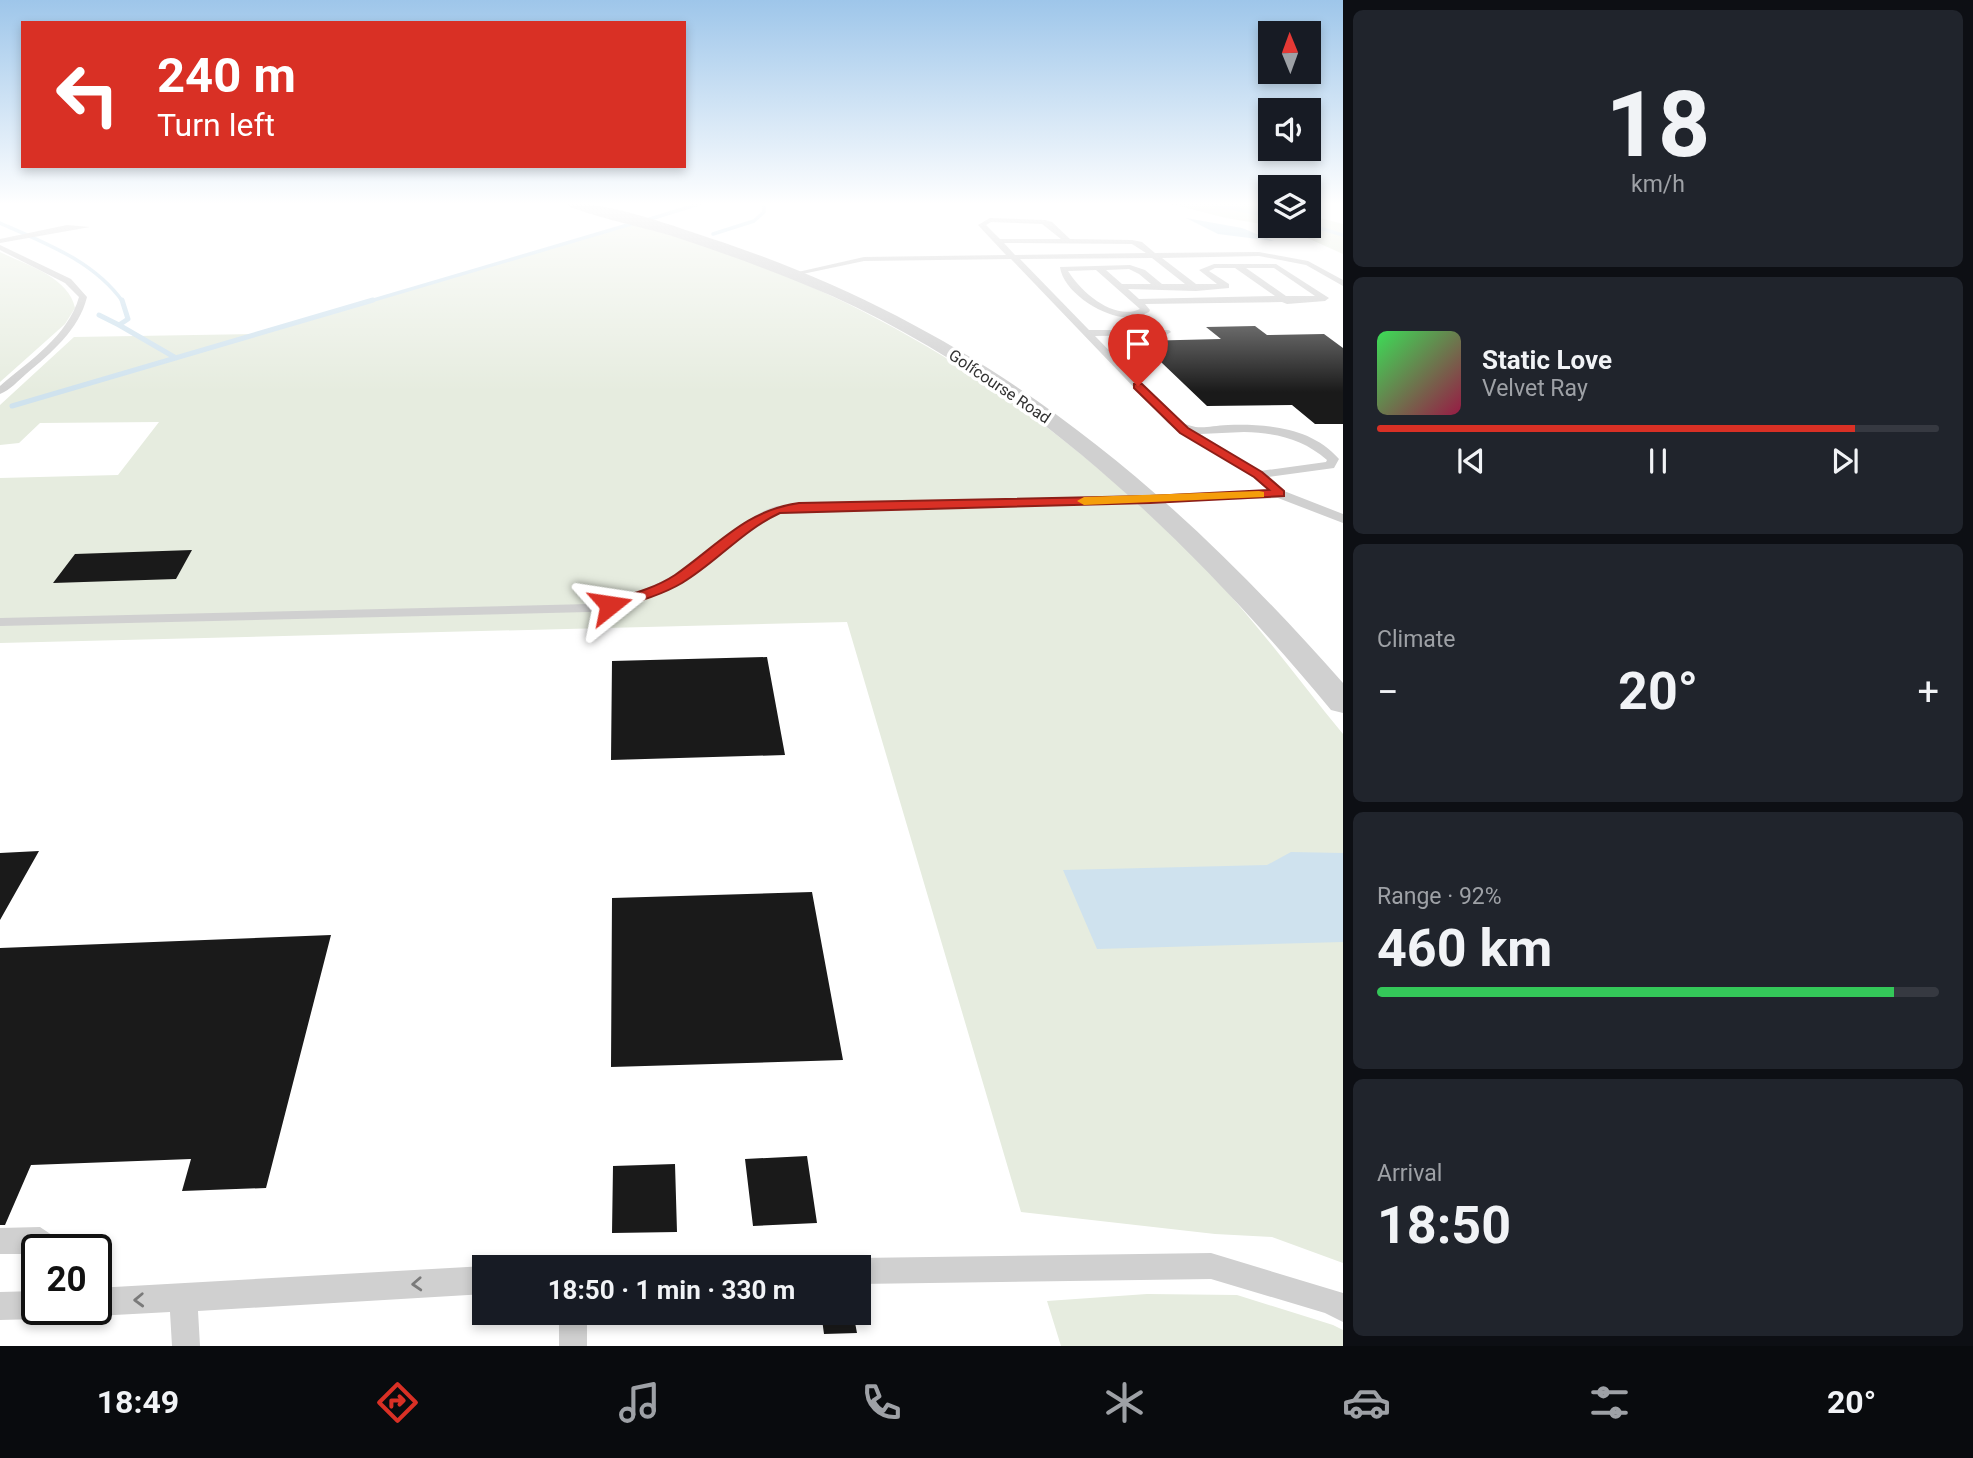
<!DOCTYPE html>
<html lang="en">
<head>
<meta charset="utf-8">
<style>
  body { margin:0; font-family:Roboto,sans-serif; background:#20242c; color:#f1f3f6; height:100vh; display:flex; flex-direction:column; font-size:26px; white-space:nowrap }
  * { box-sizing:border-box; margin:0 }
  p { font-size:23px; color:#9ea1a6 }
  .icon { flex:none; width:38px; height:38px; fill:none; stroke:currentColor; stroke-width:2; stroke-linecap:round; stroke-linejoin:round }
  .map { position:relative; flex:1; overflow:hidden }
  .details { display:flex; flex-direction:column; gap:10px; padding:10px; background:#0d0f14; width:630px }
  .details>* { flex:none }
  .top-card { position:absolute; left:21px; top:21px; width:665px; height:147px; border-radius:0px; box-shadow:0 4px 10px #0003; background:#d93025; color:#fff; overflow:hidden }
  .needle { width:46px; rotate:359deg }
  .tools { position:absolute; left:1258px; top:21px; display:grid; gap:14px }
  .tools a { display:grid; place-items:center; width:63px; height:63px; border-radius:0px; background:#171b24; box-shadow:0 4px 10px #0003; font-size:35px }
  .speed { position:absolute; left:21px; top:1234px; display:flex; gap:14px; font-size:35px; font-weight:700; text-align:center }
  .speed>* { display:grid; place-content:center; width:91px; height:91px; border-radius:50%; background:#171b24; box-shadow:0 4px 10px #0003; line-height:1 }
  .speed .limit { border:4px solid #111; border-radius:10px; background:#fff; color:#111 }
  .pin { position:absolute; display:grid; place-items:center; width:60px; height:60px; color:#fff; margin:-72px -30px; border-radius:50% 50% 50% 0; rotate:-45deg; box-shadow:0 0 7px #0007 }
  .pin .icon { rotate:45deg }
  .me { position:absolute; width:77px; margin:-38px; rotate:75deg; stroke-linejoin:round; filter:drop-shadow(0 0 5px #0008) }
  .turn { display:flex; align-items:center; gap:24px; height:147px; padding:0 21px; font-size:32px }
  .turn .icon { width:91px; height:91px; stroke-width:2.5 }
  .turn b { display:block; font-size:49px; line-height:60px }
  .big { font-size:52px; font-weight:700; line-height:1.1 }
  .details .card { flex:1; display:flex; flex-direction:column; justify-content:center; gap:10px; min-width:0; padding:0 24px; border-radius:10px; background:#20242c }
  .details .dial { align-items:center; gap:0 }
  .dial b { font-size:91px; line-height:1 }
  .song { display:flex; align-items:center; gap:21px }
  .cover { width:84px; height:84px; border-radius:10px; background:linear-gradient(135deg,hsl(130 70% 55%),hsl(340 70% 35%)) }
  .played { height:7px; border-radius:4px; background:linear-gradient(90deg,#d93025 85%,#363941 85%) }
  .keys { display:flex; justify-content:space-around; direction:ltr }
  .heat { display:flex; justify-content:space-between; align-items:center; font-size:38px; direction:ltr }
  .charge { height:10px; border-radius:5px; background:linear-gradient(90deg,#34c759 92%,#363941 0) }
  .trip { position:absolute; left:472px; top:1255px; width:399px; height:70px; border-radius:0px; background:#171b24; box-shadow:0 4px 10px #0003; font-weight:700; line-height:70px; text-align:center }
  .tab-bar { display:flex; height:112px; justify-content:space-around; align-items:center; background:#090b0e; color:#9ea1a6 }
  .tab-bar .icon { width:49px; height:49px }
  .tab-bar .on { color:#d93025 }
  .tab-bar b { font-size:32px; color:#f1f3f6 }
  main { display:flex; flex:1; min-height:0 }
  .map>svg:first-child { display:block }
  .green { fill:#e6ecdf }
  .water { fill:#cfe2ee }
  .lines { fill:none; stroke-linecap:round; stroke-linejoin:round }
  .stream-far1 { stroke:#cfe2ee; stroke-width:3.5 }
  .stream { stroke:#cfe2ee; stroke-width:5 }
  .building { fill:#1a1a1a }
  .lane { fill:#d0d0d0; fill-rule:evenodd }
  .street { fill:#d0d0d0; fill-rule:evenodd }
  .oneway { stroke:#7a7a7a }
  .route { fill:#d93025; stroke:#8d1f18; stroke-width:2 }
  .slow { fill:#f59e0b }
  .labels { text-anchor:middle; stroke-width:7; stroke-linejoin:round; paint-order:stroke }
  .far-street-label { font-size:16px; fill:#333; stroke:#fff }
</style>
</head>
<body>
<main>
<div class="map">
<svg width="1343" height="1346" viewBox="0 0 1343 1346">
  <rect width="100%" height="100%" fill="#fff"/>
  <path class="green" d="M1167 203H1242L1270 209V226H1309V215L1343 224V254L1285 228 1226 218Z
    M631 224C855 282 1035 397 1197 560 1250 613 1295 676 1343 734V1263L1272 1237 1215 1234 1021 1212 847 622 0 643V478L118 475 159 422 40 423 19 443 0 445V405L74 337 258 334Z
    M0 252C26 265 69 277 75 308L65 324 0 382Z
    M1147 1294 1237 1295 1333 1325 1343 1330V1346H1061L1047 1301Z"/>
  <path class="water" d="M1186 218 1242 228 1274 241 1218 234Z
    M1291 852 1343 853V942L1097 949 1063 870 1267 865Z"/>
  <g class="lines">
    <path class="stream-far1" d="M1205 203 1270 216
      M647 220 702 203
      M0 223C45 243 94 261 123 302
      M1309 225 1343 235
      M713 234 754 221 764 212V203
      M367 302 631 224"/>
    <path class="stream" d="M122 300 128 319 119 325 176 358
      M99 315 119 325
      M12 406 373 300"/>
  </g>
  <path class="building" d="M1255 326 1267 335 1324 334 1343 348V424H1315L1292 405 1207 406 1139 341 1221 339 1206 327Z
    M192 550 176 579 53 583 75 554Z
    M767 657 785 755 611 760 612 661Z
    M39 851 0 920V853Z
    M812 892 843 1060 611 1067 612 898Z
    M331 935 266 1188 182 1191 191 1159 31 1165 5 1225H0V948Z
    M807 1156 817 1223 753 1226 745 1159Z
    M675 1164 677 1232 612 1233 613 1166Z
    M821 1312H853L857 1333 824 1334Z"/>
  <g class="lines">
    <path class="lane" d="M990 218 1045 220 1052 222 1070 239 1132 240 1142 242 1155 253 1259 252 1308 261 1343 280V286L1306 265 1259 256 1162 258 1196 284H1217L1199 270 1214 264H1276L1329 298 1325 301 1287 304 1282 302 1145 304 1150 310 1149 312C1140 316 1132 319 1122 317 1099 314 1063 291 1060 267L1130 265 1145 270 1162 284H1185L1152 258 1020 259 1089 330H1169L1171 332 1166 335 1095 336 1176 419C1197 432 1205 426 1228 425 1268 424 1311 427 1339 459L1334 468 1268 477 1284 491 1343 514V523L1278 498 779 514C748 530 724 554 696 574 663 596 627 606 589 612L0 626V618L589 604C628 597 663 585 695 561 721 543 746 515 777 506L1269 491 1254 478 1185 434 1180 433 1168 423 1011 259 864 261 793 276 789 274 864 257 1006 255 978 225ZM991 222 1042 224 1061 239H1000L986 225ZM1004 243 1132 244 1146 253 1015 255ZM1215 268H1235L1275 296 1139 299 1128 289 1196 291 1229 288V284L1209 271ZM1246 268H1274L1315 296H1286ZM1129 269 1139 274 1151 284H1122L1106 270ZM1096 270 1140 309C1114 321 1081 292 1068 271ZM1244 432C1276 433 1302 438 1327 460L1326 462 1260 471 1200 434Z
      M67 225 90 227 0 243V239Z
      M0 245 71 279 87 297C79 330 51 353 26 374 18 381 10 390 0 394V386C29 361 68 336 79 297L65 283 0 250Z
      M40 1227 61 1241 65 1250H37V1254H0V1228Z
      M1211 1253 1343 1293V1322L1325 1313 1211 1279 859 1284V1267H847L849 1261 859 1258Z
      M485 1266V1294L198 1311 200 1346H172L170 1312 96 1316 85 1309H96V1288Z
      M37 1291V1309H49L47 1315 37 1319 0 1320V1292Z
      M559 1312H587V1346H559Z"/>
    <path class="street" d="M563 203C616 203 672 226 722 242 983 331 1162 478 1343 683V713L1331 710C1192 543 1033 387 832 296 779 273 724 253 669 235 649 229 574 212 563 203Z"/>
  </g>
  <defs><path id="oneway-chevron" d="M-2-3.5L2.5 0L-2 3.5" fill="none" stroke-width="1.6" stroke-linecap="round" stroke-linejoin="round" transform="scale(1.75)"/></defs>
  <g class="oneway">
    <use href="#oneway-chevron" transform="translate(417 1284) rotate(177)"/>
    <use href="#oneway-chevron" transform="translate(139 1300) rotate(178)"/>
  </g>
  <linearGradient id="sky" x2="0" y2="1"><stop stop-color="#9ec6ea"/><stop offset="0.52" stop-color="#fff"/><stop offset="1" stop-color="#fff" stop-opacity="0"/></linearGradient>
  <rect width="1343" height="392" fill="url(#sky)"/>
  <path class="route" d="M1134 384H1142L1188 428 1262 472 1284 491V496L1150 503 780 513C743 530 717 562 682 583 660 596 635 603 610 609L602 605 605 602C628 595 654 589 675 575 717 546 746 510 799 503L1150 496 1269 490 1254 477 1180 433 1134 388Z"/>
  <path class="slow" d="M1259 491 1264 492V497L1084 505 1077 501 1084 497Z"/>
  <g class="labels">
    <g class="far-street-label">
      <text transform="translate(1000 386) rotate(34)" y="6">Golfcourse Road</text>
    </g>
  </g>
</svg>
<div class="tools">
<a><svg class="needle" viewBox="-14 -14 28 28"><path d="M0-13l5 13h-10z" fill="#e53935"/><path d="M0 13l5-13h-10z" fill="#9ea1a6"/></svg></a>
<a><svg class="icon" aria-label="sound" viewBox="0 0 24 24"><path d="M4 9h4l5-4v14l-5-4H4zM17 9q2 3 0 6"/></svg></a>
<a><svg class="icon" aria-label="layers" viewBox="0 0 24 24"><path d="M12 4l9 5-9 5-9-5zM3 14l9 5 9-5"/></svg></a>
</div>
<div class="speed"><div class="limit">20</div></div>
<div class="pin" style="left:1138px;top:386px;background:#d93025"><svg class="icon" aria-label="arrive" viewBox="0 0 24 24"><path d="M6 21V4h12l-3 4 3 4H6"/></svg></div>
<svg class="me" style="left:610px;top:605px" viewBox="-20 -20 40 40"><path d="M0-17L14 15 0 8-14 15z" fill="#d93025" stroke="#fff" stroke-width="4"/></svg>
<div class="trip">18:50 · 1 min · 330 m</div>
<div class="top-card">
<div class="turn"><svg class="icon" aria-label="left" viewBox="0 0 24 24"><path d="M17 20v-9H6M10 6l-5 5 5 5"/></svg><div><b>240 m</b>Turn left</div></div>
</div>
</div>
<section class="details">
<div class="card dial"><b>18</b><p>km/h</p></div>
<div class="card">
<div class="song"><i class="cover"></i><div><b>Static Love</b><p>Velvet Ray</p></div></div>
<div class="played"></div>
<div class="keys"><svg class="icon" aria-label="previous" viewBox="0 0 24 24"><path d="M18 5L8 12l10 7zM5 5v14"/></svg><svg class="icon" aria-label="pause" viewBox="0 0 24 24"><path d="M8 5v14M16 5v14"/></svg><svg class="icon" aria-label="next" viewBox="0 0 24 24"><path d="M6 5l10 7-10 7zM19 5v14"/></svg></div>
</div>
<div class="card"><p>Climate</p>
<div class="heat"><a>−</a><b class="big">20°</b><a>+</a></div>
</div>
<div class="card"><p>Range · 92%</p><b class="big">460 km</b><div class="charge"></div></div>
<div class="card"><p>Arrival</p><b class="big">18:50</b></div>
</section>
</main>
<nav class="tab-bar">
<b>18:49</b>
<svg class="icon on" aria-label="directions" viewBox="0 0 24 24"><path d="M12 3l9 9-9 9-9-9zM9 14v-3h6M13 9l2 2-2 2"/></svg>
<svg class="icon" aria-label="music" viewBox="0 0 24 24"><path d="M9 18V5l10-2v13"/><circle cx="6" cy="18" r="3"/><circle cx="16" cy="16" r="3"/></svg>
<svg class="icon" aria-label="phone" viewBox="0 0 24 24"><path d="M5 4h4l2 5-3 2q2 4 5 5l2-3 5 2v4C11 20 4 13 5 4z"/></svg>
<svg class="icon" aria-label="climate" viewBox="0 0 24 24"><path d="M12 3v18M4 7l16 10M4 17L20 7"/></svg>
<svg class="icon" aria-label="car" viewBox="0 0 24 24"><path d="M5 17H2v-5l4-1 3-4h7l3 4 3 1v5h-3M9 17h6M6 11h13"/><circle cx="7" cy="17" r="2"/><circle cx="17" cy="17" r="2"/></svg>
<svg class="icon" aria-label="filters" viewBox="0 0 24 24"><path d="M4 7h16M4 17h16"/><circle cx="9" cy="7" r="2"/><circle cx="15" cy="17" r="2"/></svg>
<b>20°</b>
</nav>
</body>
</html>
